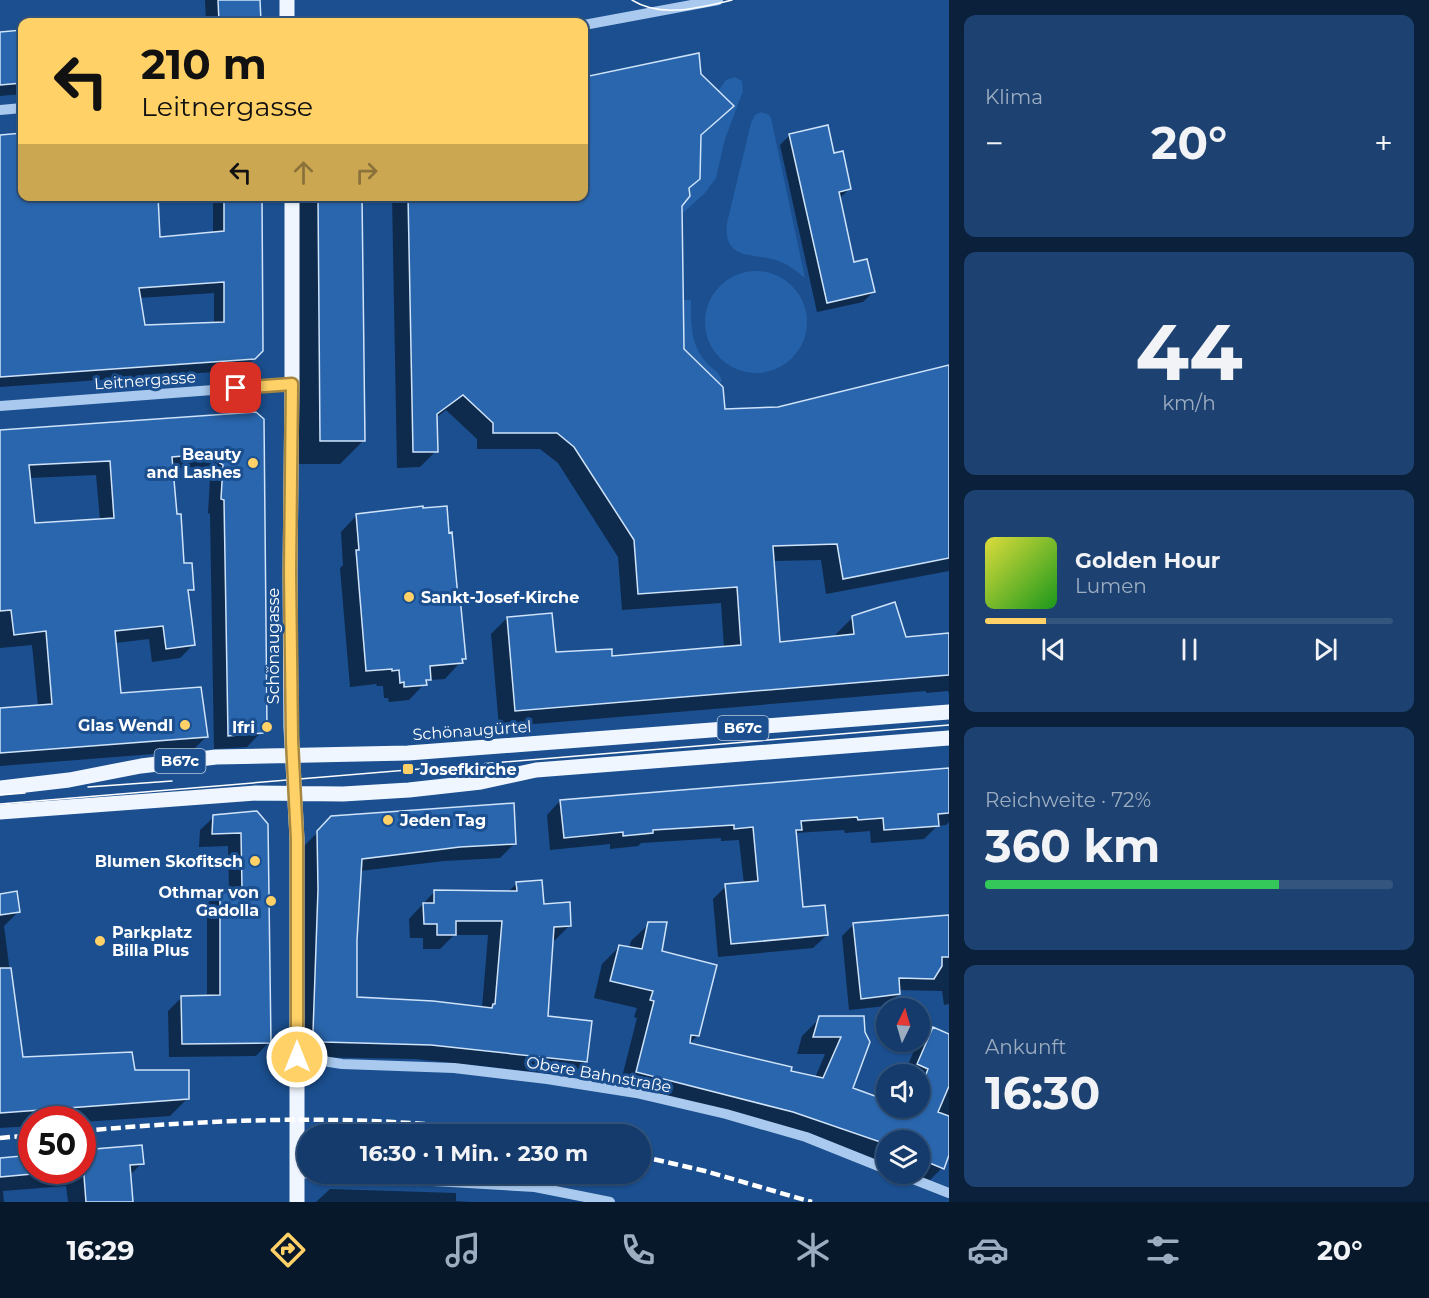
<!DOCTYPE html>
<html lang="de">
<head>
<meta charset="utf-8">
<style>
  body { margin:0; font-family:Montserrat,sans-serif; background:#1d4271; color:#f1f3f6; height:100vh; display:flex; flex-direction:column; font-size:22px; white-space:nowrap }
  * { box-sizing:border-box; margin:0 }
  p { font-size:20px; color:#9dadc1 }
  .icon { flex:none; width:33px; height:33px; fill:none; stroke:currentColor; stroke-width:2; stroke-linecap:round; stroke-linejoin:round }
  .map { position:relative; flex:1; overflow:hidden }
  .drawer { display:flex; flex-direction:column; gap:15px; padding:15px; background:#0b203b; width:480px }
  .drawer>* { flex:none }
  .top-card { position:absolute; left:18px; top:18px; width:570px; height:183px; border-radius:12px; box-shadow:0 2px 4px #0004,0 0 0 2px #33557e; background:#ffd166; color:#111; overflow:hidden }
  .needle { width:39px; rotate:5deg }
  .tools { position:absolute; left:876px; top:998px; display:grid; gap:12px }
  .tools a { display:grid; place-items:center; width:54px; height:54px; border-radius:50%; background:#143b6b; box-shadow:0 2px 4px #0004,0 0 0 2px #33557e; font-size:30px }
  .speed { position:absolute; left:18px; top:1106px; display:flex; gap:12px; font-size:30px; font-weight:700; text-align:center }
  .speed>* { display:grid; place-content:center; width:78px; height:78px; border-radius:50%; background:#143b6b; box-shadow:0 2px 4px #0004,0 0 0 2px #33557e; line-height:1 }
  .speed .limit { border:9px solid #d22; background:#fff; color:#111 }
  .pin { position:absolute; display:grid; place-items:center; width:51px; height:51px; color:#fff; margin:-26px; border-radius:12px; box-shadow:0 3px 9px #0006 }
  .me { position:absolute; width:66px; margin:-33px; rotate:0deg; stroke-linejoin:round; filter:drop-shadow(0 0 4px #0008) }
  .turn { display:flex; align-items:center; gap:21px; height:126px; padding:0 24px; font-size:27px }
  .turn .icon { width:78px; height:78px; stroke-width:2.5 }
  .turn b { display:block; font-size:42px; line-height:51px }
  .lanes { display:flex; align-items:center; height:57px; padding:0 24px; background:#0003; justify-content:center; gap:30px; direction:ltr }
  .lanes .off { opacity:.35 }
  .big { font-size:45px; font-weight:700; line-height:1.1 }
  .drawer .tile { flex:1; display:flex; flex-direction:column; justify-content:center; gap:9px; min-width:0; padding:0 21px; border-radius:12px; background:#1d4271 }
  .drawer .dial { align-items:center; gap:0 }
  .dial b { font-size:78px; line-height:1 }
  .song { display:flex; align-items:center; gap:18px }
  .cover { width:72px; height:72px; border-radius:9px; background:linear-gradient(135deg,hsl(60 70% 55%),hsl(120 70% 35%)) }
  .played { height:6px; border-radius:3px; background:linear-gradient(90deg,#ffd166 15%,#33557e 15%) }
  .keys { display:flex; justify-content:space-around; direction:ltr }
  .heat { display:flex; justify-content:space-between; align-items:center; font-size:33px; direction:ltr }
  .charge { height:9px; border-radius:4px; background:linear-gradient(90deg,#34c759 72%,#33557e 0) }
  .trip { position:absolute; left:297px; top:1124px; width:354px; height:60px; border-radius:30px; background:#143b6b; box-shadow:0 2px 4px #0004,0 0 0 2px #33557e; font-weight:700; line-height:60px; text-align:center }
  .tabs { display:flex; height:96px; justify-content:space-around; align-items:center; background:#08182b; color:#9dadc1 }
  .tabs .icon { width:42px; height:42px }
  .tabs .active { color:#ffd166 }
  .tabs b { font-size:27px; color:#f1f3f6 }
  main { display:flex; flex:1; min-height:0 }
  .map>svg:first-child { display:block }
  .green { fill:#2461a8 }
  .shadow { fill:#0007; fill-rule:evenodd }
  .building { fill:#2a66ad; stroke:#cfe3fa; stroke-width:1.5; fill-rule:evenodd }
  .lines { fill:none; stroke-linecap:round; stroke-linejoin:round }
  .minor { stroke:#a9c9ee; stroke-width:10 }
  .major { stroke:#f0f6ff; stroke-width:15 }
  .tram { stroke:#fff; stroke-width:1.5 }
  .rail { stroke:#fff; stroke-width:4.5; stroke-dasharray:10 4.5; stroke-linecap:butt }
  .route-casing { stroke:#a68842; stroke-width:15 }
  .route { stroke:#ffd166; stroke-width:10 }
  .poi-dot { fill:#ffd166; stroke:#1b4f8f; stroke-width:2 }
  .labels { text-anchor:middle; stroke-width:6; stroke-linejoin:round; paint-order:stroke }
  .shield { fill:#1b4f8f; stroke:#bbcadd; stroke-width:1.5 }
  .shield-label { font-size:15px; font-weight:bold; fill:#fff }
  .street-label { font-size:16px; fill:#fff; stroke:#1b4f8f }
  .poi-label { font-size:16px; font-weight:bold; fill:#fff; stroke:#1b4f8f; text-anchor:end }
</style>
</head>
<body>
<main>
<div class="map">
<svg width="949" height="1202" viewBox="0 0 949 1202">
  <rect width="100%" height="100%" fill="#1b4f8f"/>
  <path class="green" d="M735 77 742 81 743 91 725 139 716 178 705 193 683 213 682 206 690 196 689 188 700 179 701 135 734 106 718 91 726 80Z
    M761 112 769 115 771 118 805 278C796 271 788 264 776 260 753 253 723 261 727 223L751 123 755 115Z
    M705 322a51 51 0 1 1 102 0a51 51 0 1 1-102 0Z
    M684 300H691C691 323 690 345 707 363 713 370 720 372 722 381L719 383H712L713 377 684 349Z"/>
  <path class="shadow" d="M205 0H259L260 22H206Z
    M22 31V94L0 96V33Z
    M697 55 699 75 732 106 699 137 688 189 681 206 683 350 724 411 778 408 949 367V571L826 594 821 560 773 561 779 643 837 637 836 634 853 617 905 639 949 634V694L948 691 926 693V691L499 727 491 634 507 618 555 654 611 657 724 648 721 603 622 610 618 557 558 463 540 449H477V439L446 410 436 418V451L420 467 397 468 392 196H584V78Z
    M22 134V196L159 239 213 233V196H261L254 358 243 370 0 387V136ZM214 293V324L143 326 139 298Z
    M790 135 849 189 839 199 853 264 873 292 863 302 817 312 780 145Z
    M296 196H361L363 441 340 464H298Z
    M255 414 265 728 247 747 214 749 210 514 208 513 210 479 191 467 172 469 183 565 193 589 187 594 194 644 180 658 152 662 149 639 115 643 119 694 206 737 192 751 0 766V709L38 706 32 645 0 648V432ZM96 475 100 520 33 524 29 478Z
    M357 515 464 658 445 679 428 680 409 700 389 702 388 698H384L383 686H377L376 684 350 687 340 568 343 565 341 532Z
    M949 769V822L946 825 937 826 924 839 871 843 870 831 845 833 844 830 795 833 801 908 827 935 813 948 718 957 713 899 726 886 744 884 739 840 721 841V838L641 843 638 846 610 849V844L550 850 547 815 560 801Z
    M256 812 269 1042 256 1056 169 1057 168 1011 181 998 207 997V904L220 891 229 890 228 846 199 847 200 830 214 817Z
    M332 818 515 843 500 858 444 861 360 871 355 940 356 999 482 1008 488 935H454L440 949H423V938H410L409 919 435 891 508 892 517 883 543 906 570 925 555 940H552L546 1017 585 1061 571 1076 415 1059 308 1057 299 1047 303 847Z
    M0 895 19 911 4 926 21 1058 134 1071 187 1099 170 1116 82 1122V1119H32V1126L0 1128Z
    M949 916V1004L944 1005 942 991 898 990 899 994 886 1006 849 1010 842 936 854 924Z
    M649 924 698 1035 689 1044 815 1078 825 1054H797L802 1036 820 1018 862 1017 851 1089 886 1102V1107H920V1074H904L916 1046 933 1029 949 1036V1151L942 1168 925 1185 893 1173H920V1140H886V1170L775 1128 619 1089 637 1018 634 1017 637 1008 594 998 602 964 619 947 629 948 631 941Z
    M82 1152 142 1163 129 1176 132 1202H68L66 1186 3 1191 4 1202H0V1159L32 1170H82Z
    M330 1189 456 1193V1201L470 1202H316Z"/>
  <path class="building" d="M218 0H260L261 22H219Z
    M22 30V83L0 85V32Z
    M699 53 701 74 734 106 701 135 700 179 689 188 690 196 682 206 684 349 723 387 725 409 778 407 949 365V558L843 579 837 544 773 546 780 642 854 634 852 616 895 602 906 637 949 633V675L515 711 507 617 552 613 556 652 612 649V656L741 645 737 587 638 594 634 540 574 447 557 433H493V423L463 395 437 414 438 452H413L408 196H584V77Z
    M828 125 834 153 843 151 851 189 839 192 854 262 867 259 875 292 827 303 789 134Z
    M22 133V196H158L160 237 224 231V196H262L263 351 255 359 0 377V135ZM224 282V322L145 325 139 288Z
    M318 196H362L365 441H320Z
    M256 412 264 419 267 729 263 733 228 736 224 500 221 499 223 465 206 454 172 457 177 514H181L184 563H192L194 590H188L195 645 166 649 163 626 115 631 121 693 201 687 208 737 0 753V708L52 704 46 631 14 635 11 610 0 611V430ZM110 461 114 518 35 523 29 465Z
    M423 506V508L447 506 449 533 452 532 458 597H460L466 659H462L463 663 430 666 431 680H426L427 685 404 687V682L400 683 399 670 392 671V669L366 671 356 550H359L356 514Z
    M949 768V813L938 814 939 826 884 830 883 818 858 820 857 817 801 821 802 830H796L803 907 825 905 828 935 731 944 725 884 758 881 753 827 734 829V825L653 830V833L623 836V832L564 838 560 800Z
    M514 803 516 844 460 847 362 859 357 940V997L433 1001 492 1008 493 1004H495L502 921H456V935H437V924H424L423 903H434V890L517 891 516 882 542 880 544 904 570 902 571 926 554 927 548 1016 592 1021 587 1062 431 1045 323 1042 313 1032 318 889 317 831 331 816Z
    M257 811 268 824 271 1043 182 1044 181 996 220 995V889L242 888 241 833 212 834 213 815Z
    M17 891 20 912 0 915V894Z
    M949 915V957H942V966L934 979 899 978 900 994 861 999 853 923Z
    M648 922H667L662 951 717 965 699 1036 691 1035 690 1043 792 1067 791 1071 823 1078 841 1037H813L819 1016H864L865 1032 870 1042 853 1088 886 1100V1107H920V1090L928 1069 917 1064 933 1027 949 1034V1086L938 1112 949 1116V1155L944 1169 920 1159V1140H886V1144L793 1112 636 1072 654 1001 650 1000 653 991 610 981 619 945 642 949Z
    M0 968H11L23 1057 132 1052 135 1070H189V1099L0 1113Z
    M142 1145 144 1164 130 1165 133 1202H86L82 1150Z
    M32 1155V1174L0 1177V1158Z"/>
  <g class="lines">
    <path class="minor" d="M584 25 718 0
      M0 110 22 108
      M0 406 292 384
      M297 1057 342 1064 454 1068 547 1079 636 1093 726 1114 806 1137 886 1169
      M297 1173 535 1187 610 1202
      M898 1173 949 1193"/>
    <path class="major" d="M287 22V0
      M292 196V384L290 572 291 727 297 839V1202
      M0 788 69 780 141 766 216 757 408 753 949 712
      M0 812 256 793 343 794 409 790 481 782 536 770 949 738"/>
    <path class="tram" d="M632 0C662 19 701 7 732 0
      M88 787 172 781
      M0 795 25 793
      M0 804 949 725"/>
    <path class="rail" d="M82 1131C226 1118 373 1113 516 1134
      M0 1138 32 1135
      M640 1156 705 1171 812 1202"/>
  </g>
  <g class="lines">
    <defs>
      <path id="route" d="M236 388 292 384 290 572 292 741 297 839V1057"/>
    </defs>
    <use href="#route" class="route-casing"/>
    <use href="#route" class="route"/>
  </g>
  <g class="poi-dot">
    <circle cx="253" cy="463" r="6"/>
    <circle cx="409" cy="597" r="6"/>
    <circle cx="185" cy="725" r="6"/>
    <circle cx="267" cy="727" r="6"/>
    <rect x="402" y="763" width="12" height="12" rx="3"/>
    <circle cx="388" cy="820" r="6"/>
    <circle cx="255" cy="861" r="6"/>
    <circle cx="271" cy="901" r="6"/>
    <circle cx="100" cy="941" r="6"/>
  </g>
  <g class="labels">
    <g class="shield">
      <rect x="717.5" y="716" width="51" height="24" rx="4.5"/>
      <rect x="154.5" y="749" width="51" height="24" rx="4.5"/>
    </g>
    <g class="shield-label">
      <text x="743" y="733">B67c</text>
      <text x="180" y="766">B67c</text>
    </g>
    <g class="street-label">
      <text transform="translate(145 380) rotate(-4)" y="6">Leitnergasse</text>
      <text transform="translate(273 646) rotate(-90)" y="6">Schönaugasse</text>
      <text transform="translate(472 730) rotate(-4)" y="6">Schönaugürtel</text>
      <text transform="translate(599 1074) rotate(10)" y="6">Obere Bahnstraße</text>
    </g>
    <g class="poi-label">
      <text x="241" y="460">Beauty<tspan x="241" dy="18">and Lashes</tspan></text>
      <text x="421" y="603" text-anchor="start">Sankt-Josef-Kirche</text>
      <text x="173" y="731">Glas Wendl</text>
      <text x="255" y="733">Ifri</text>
      <text x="420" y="775" text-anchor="start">Josefkirche</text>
      <text x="400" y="826" text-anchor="start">Jeden Tag</text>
      <text x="243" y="867">Blumen Skofitsch</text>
      <text x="259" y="898">Othmar von<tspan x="259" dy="18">Gadolla</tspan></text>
      <text x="112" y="938" text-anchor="start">Parkplatz<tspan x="112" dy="18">Billa Plus</tspan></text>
    </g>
  </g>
</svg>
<div class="tools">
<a><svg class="needle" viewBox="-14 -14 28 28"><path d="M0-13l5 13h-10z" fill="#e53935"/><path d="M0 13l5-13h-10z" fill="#9dadc1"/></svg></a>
<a><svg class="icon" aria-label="sound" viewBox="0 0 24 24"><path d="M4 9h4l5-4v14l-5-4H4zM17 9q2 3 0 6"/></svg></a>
<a><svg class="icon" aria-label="layers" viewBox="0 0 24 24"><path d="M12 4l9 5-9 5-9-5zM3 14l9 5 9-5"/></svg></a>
</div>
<div class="speed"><div class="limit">50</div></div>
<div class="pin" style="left:236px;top:388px;background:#d93025"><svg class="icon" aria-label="arrive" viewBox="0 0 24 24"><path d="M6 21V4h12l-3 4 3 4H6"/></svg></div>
<svg class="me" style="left:297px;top:1057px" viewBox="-20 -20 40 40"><circle r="17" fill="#ffd166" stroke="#fff" stroke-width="3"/><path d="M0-11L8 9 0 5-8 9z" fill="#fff"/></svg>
<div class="trip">16:30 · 1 Min. · 230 m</div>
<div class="top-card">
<div class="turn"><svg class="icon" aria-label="left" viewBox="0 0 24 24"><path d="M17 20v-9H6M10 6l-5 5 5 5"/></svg><div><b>210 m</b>Leitnergasse</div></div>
<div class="lanes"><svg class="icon" aria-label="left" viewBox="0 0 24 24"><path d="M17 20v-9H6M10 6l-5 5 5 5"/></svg><svg class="icon off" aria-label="ahead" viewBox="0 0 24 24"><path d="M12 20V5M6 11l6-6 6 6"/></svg><svg class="icon off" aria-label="right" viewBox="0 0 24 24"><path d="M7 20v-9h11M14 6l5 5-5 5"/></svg></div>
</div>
</div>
<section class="drawer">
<div class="tile"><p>Klima</p>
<div class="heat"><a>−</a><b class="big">20°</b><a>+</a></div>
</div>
<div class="tile dial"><b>44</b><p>km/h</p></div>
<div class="tile">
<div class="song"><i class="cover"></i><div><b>Golden Hour</b><p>Lumen</p></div></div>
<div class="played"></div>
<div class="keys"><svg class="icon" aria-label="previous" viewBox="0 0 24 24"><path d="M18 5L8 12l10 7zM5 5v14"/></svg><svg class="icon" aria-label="pause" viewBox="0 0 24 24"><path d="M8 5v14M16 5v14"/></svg><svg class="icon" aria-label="next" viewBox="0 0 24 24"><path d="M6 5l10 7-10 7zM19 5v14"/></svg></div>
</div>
<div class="tile"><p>Reichweite · 72%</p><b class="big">360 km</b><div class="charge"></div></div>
<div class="tile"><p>Ankunft</p><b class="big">16:30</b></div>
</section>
</main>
<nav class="tabs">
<b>16:29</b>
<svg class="icon active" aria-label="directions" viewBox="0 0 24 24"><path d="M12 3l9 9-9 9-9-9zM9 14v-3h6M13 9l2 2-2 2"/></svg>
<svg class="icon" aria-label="music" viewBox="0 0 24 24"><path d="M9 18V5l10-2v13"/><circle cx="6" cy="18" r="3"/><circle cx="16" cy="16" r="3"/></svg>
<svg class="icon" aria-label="phone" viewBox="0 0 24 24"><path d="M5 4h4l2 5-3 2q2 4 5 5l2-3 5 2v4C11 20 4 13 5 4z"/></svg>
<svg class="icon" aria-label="climate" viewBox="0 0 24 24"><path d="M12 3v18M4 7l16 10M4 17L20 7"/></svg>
<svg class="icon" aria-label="car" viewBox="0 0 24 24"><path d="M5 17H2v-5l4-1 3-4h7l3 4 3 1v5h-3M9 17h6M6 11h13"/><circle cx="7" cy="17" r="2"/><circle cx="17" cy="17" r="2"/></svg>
<svg class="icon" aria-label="filters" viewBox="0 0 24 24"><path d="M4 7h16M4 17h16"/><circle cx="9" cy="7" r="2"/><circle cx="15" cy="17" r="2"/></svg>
<b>20°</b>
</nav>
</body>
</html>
